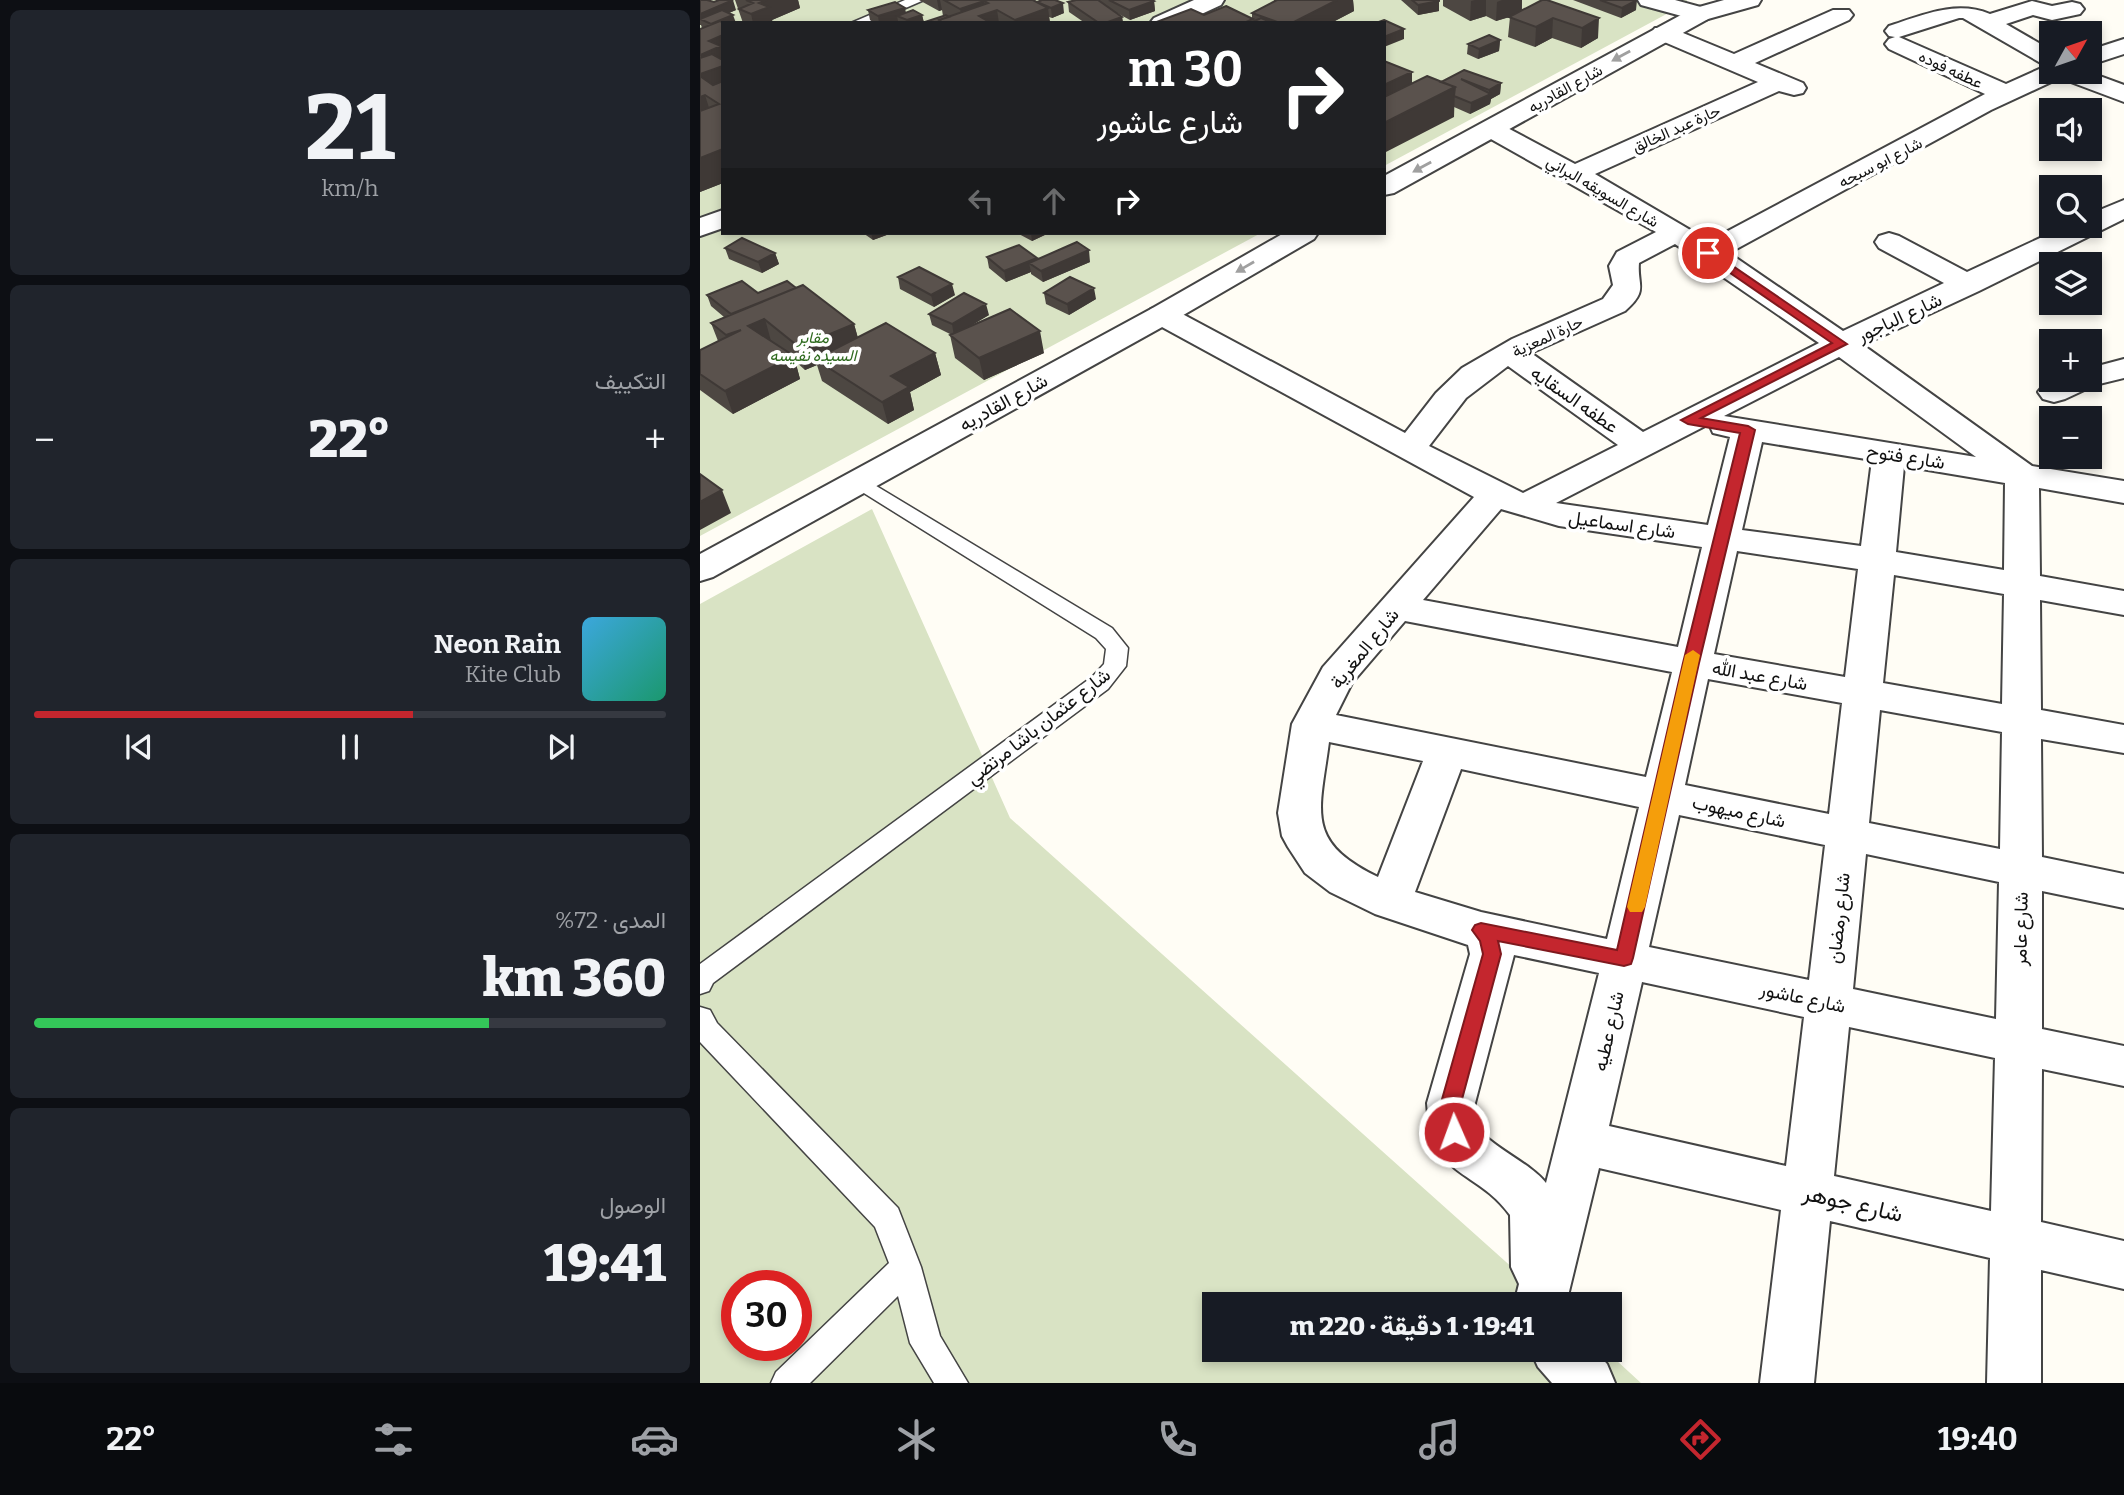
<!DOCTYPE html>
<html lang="ar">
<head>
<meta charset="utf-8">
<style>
  body { margin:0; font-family:Bitter,Vazirmatn,serif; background:#20242c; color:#f1f3f6; direction:rtl; height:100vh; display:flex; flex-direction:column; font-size:26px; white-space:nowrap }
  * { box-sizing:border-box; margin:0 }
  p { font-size:23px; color:#9ea1a6 }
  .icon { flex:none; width:38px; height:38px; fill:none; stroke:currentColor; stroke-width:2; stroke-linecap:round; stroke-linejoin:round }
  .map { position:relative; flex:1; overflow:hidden; direction:ltr }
  .panel { display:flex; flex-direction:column; gap:10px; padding:10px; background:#0d0f14; width:700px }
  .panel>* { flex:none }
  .top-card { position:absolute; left:21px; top:21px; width:665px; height:214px; border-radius:0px; box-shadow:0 4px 10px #0003; direction:rtl; background:#202124; color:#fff; overflow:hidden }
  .needle { width:46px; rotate:50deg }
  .buttons { position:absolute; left:1339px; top:21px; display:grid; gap:14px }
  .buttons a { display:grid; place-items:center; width:63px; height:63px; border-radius:0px; background:#171b24; box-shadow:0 4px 10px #0003; font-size:35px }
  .speed { position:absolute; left:21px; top:1270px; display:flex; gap:14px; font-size:35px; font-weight:700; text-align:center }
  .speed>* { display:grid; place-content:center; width:91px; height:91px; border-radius:50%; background:#171b24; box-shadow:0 4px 10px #0003; line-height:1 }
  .speed .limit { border:10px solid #d22; background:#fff; color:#111 }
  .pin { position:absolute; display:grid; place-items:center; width:60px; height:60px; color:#fff; margin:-30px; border:4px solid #fff; border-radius:50%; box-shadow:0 2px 7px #0007 }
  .me { position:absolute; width:77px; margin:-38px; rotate:358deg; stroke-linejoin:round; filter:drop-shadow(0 0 5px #0008) }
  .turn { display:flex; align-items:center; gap:24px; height:147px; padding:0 28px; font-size:32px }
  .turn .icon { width:91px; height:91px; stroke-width:2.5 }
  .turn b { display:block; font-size:49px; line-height:60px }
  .lanes { display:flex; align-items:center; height:66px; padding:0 28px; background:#0003; justify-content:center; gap:35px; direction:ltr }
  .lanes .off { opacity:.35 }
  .big { font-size:52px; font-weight:800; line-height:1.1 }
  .panel .widget { flex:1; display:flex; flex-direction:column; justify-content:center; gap:10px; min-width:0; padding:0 24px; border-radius:10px; background:#20242c }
  .panel .dial { align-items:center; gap:0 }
  .dial b { font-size:91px; line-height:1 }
  .song { display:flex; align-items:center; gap:21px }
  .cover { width:84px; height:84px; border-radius:10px; background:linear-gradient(135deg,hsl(200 70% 55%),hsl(160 70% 35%)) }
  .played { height:7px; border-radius:4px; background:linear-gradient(90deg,#c4262e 60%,#363941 60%) }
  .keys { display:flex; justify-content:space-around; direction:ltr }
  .heat { display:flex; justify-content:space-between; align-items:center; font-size:38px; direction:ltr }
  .charge { height:10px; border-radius:5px; background:linear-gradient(90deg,#34c759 72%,#363941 0) }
  .trip { position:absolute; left:502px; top:1292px; width:420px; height:70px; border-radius:0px; background:#171b24; box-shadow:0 4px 10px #0003; font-weight:800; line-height:70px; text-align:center; direction:rtl }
  .menu { display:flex; height:112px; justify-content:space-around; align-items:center; background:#090b0e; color:#9ea1a6 }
  .menu .icon { width:49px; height:49px }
  .menu .on { color:#c4262e }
  .menu b { font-size:32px; color:#f1f3f6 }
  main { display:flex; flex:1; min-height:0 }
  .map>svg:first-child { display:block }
  .cemetery { fill:#d9e3c4; fill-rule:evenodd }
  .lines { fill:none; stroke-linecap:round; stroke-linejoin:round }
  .service-casing { stroke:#444; stroke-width:3 }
  .minor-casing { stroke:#444; stroke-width:4 }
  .tertiary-casing { stroke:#444; stroke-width:4 }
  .service { fill:#fff; fill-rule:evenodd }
  .minor { fill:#fff; fill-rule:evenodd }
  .tertiary { fill:#fff; fill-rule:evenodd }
  .wall { fill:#4d4742 }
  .shaded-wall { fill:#3f3936 }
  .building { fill:#5a524d; stroke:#3f3936; stroke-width:2 }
  .oneway { fill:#a0a0a0 }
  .route { fill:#c4262e; stroke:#7f191e; stroke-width:2 }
  .slow { fill:#f59e0b }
  .labels { text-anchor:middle; stroke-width:7; stroke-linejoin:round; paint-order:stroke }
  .far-street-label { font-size:16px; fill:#111; stroke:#fff }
  .far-park-label { font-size:16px; font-style:italic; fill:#2f6b1f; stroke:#fff }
  .street-label { font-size:19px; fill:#111; stroke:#fff }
  .near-street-label { font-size:23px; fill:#111; stroke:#fff }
</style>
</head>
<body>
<main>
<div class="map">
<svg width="1424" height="1383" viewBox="0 0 1424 1383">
  <rect width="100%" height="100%" fill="#fffdf5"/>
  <path class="cemetery" d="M0 0H987V3L684 166V23H23V233H561L0 536Z
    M172 509 310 818 853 1304H514V1349H904L941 1383H0V604ZM37 1286H96V1346H37Z"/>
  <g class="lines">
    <defs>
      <path id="service" d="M205 0H224L171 23H151Z
        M158 475 412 628 428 648 426 666 408 689 13 983 9 991 0 994V964L392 677 404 664 406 649 396 638 151 485 148 481 151 477Z
        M0 1007 10 1010 17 1023 198 1208 221 1267 240 1336 268 1383H234L210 1343 198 1296 110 1383H71L76 1372 189 1263 175 1227 0 1042Z"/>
      <path id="minor" d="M494 0H524L521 5 482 23H450L454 18Z
        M938 0H975L1008 9 1012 14 1008 19 1000 21 941 5Z
        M1332 1 1352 6 1372 2 1380 4 1384 9 1380 14 1352 20 1333 15 1306 24 1351 50V72H1389L1424 85V102L1360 78 1291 110 1029 253 1143 331 1244 283 1179 248 1175 242 1179 236 1189 233 1199 236 1267 272 1366 226H1390V214L1424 200V219L1279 291 1163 345 1332 466 1424 481V503L1339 488 1340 576 1424 591V615L1340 600 1341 710 1424 725V753L1341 739 1342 857 1424 874V908L1342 891V1029L1424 1046V1086L1342 1069 1341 1222 1424 1241V1289L1341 1270V1383H1287L1290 1258 1130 1221 1114 1383H1060L1081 1210 899 1168 866 1304H814L819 1284 811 1267 810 1215C775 1167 732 1181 727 1103L770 954 768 945 675 914 630 892 605 873 588 847 582 836 578 813 592 724 623 667 774 497 451 321 447 315 451 309 462 306 473 309 705 433 736 393 762 368 812 339 903 299 913 285 909 266 917 252 956 232 782 134 778 129 782 124 791 121 800 124 875 164 1058 82 955 38 951 33 955 28H971L1034 54 1133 10H1149L1153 15 1149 20 1055 63 1103 83 1106 88 1103 93 1094 95 1079 91 895 174 1009 241 1285 94 1189 49 1185 44 1189 39 1195 37 1189 36 1185 31 1189 26C1223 15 1256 0 1290 14ZM1259 18H1263L1346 66 1306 84 1199 37ZM975 244 1119 343 943 432 831 353 925 311C949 290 937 286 939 263ZM1139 357 1276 457 1024 416ZM808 366 918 445 823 493 729 446 766 398ZM1009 424 1013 433 1030 437 1008 525 856 503ZM1062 442 1172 460 1161 546 1042 530ZM1204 466 1305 483 1304 570 1196 552ZM801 509 859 526 1002 547 978 647 723 600ZM1037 551 1158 569 1145 677 1014 654ZM1194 575 1304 594 1302 704 1183 683ZM705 621 972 672 946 777 636 715 652 683ZM1008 679 1142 703 1129 814 985 785ZM1180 710 1302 732 1300 849 1169 823ZM629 742 723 761 678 877C604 841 620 812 629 742ZM761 769 939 807 907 939 781 912 715 892ZM979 815 1125 845 1109 980 949 947ZM1166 854 1299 882 1296 1019 1153 989ZM814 955 899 973 846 1183C830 1162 786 1145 777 1125 775 1119 775 1110 775 1103ZM942 982 1104 1017 1086 1166 909 1126ZM1149 1027 1295 1058 1291 1211 1134 1176Z
        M1424 39V54L1390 65V50Z
        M23 210V228L0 236V218Z
        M1424 359V378L1395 385 1365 399 1354 402 1343 399 1338 392C1349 376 1372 380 1390 380V368Z
        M830 1349H893L907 1364 915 1383H852L838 1367Z"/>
      <path id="tertiary" d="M1024 0H1061L1058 5 1008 19 694 193 684 195V176L992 9Z
        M584 233H618L614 239 473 321 13 577 0 581V554L451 309Z"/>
    </defs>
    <use href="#service" class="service-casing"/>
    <use href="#minor" class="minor-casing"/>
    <use href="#tertiary" class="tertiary-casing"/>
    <use href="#service" class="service"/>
    <use href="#minor" class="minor"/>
    <use href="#tertiary" class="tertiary"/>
  </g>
  <path class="wall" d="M0 0 36 10 29 13 23 23V183L0 192V29L2 28 1 25H0Z
    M35 0H98L100 8 72 20 73 23H43Z
    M219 0H333L364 13 352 18 349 17 350 23H225V22L243 16 242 10 239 11Z
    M399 0H452L454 1 455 11 430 20 415 12 422 17 423 23H385L369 12 368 2 399 1Z
    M574 0H653L654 11 631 23H454L504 15 552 18V13L574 2Z
    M701 0H739V11L718 15Z
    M743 0H822V11L842 0 898 38 881 48 852 38 835 47 808 37 810 17 796 21 786 16 770 21 743 6Z
    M873 0H936V10L921 18Z
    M168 10 206 12 222 15 224 23H199L198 21 191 23H174L170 20Z
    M800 40 799 51 778 59 767 54 768 44Z
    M741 82 801 83 800 94 791 99 790 104 770 114 754 107V117L712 84Z
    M163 233H192L173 240Z
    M317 233H349L332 241Z
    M25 248 75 253 79 264 62 273 29 259Z
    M287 257 337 259 390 262 343 282 331 274V272L306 282 289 268Z
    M198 277 255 295 234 307 200 289Z
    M96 288 154 324 158 338 235 353 241 375 210 392 214 410 188 424 122 381 117 365 105 370 95 361 100 379 33 414 0 390V350L18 341 11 323 24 317 11 306 7 295 58 293Z
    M344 293 396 299 369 315 346 304Z
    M229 314 289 315 266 328 344 353 284 380 255 358 250 335H252L232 325Z"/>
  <path class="shaded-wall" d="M33 0 36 10 7 22 0 19V14Z
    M67 0H98L100 8 72 20 73 23H53L51 14 59 3Z
    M237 0H240L242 10 239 11Z
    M637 0H653L654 11 631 23H592Z
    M775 0H786V16L770 21 771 1Z
    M802 0H822L821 13 796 21 797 2Z
    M937 0 936 10 921 18 922 8Z
    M284 1 286 13 297 10 299 23H263L260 9Z
    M454 1 455 11 430 20 429 10Z
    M739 1V11L718 15V5Z
    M363 3 364 13 352 18 351 8Z
    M205 8 207 18 197 16 198 21 191 23H179L178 16Z
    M348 8 350 23H315V20Z
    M33 15 36 23 11 24Z
    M222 15 224 23H208L207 20Z
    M422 17 423 23H405Z
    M853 18 852 38 835 47 836 27Z
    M899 18 898 38 881 48 882 28Z
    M704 29V39L684 47V37Z
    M23 35V98L5 95 14 124 0 129V74L5 72 0 55 9 41Z
    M800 40 799 51 778 59 779 49Z
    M712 72V101L684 115V85Z
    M801 83 800 94 791 99 790 104 770 114 771 103 789 94V90Z
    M755 87 754 117 684 153V123Z
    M23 149V183L0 192V158Z
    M171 233H192L173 240Z
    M331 233H349L332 241Z
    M389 250 390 262 343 282 341 271Z
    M75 253 79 264 62 273 58 262Z
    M337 258 339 269 329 263 331 272 306 282 304 271Z
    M252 284 255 295 234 307 231 295Z
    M394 288 396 299 369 315 367 304Z
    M286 304 289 315 254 336 252 324Z
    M65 319 71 341 48 326Z
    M154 324 160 346 115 359 117 365 105 370 99 347Z
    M340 331 344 353 284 380 279 358Z
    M235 353 241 375 210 392 214 410 188 424 182 402 191 376Z
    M94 356 100 379 33 414 25 391Z
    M22 490 31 513 0 530V502Z"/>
  <path class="building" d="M0 0H7L14 2 19 0H33L0 14Z
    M46 0H67L59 3 69 7 51 14 39 9 53 3Z
    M244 0H333L348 8 315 20 297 10 279 16 291 23H243L239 20 288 3 284 1 260 9Z
    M342 0H355L363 3 351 8 337 2Z
    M376 0H398L422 17 405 23H399L368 2Z
    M409 0H452L454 1 429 10Z
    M577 0H637L592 23H580L552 13Z
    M712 0H739V1L718 5Z
    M842 0H847L899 18 882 28 853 18 836 27 809 17Z
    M900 0H937L922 8Z
    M195 2 205 8 178 16 168 10Z
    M526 6 553 19 544 23H454L491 9 504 15Z
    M22 10 33 15 11 24 0 19Z
    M213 10 222 15 207 20 197 16Z
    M246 15 249 17 239 20V23L225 22Z
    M561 18 573 23H550Z
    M684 20 704 29 684 37V23H676Z
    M20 21 24 23 23 35 9 41 21 46 0 55V29Z
    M789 35 800 40 779 49 768 44Z
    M12 54 23 60V66L0 74V58Z
    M684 61 712 72 684 85Z
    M764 70 801 83 789 90 761 79 791 94 771 103 754 96 755 87 741 82Z
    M0 76 13 85 23 81V149L0 158V111L19 104 5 95 0 97Z
    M727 76 755 87 684 123V97Z
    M42 238 75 253 58 262 25 248Z
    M377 242 389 250 341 271 329 263Z
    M319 245 337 258 304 271 287 257Z
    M219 267 252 284 231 295 198 277Z
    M370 277 394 288 367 304 344 293Z
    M42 281 58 293 87 281 96 288 31 314 7 295Z
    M103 285 154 324 99 347 64 319 48 326 94 356 25 391 0 374V350L41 330 26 335 11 323Z
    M264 293 286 304 252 324 229 314Z
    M310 309 340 331 279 358 250 335Z
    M186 323 235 353 191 376 209 387 182 402 115 359Z
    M0 474 22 490 0 502Z"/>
  <defs><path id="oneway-solid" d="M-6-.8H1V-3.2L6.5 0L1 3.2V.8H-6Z" transform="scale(1.75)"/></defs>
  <g class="oneway">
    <use href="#oneway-solid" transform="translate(921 56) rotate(151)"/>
    <use href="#oneway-solid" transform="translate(722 167) rotate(151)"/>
    <use href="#oneway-solid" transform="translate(545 267) rotate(150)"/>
  </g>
  <path class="route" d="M1008 249 1147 344 1001 418 1048 426 1055 430 999 663 933 958 931 964 924 966 798 941 801 954 761 1103C761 1114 766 1128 761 1138L754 1140 747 1138C742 1126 741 1116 741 1103L783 954 780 941 772 930 775 925 781 923 917 950 983 663 1040 433 988 424 981 420 1132 343 1004 255V250Z"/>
  <path class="slow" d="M993 650 1000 655 945 907 942 912H930L927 907 985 655Z"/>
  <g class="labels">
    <g class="far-street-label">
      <text transform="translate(1251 69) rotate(25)" y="6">عطفه فوده</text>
      <text transform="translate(865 88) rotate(-29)" y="6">شارع القادريه</text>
      <text transform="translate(976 128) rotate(-24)" y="6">حارة عبد الخالق</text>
      <text transform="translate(1180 162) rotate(-27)" y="6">شارع ابو سبحه</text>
      <text transform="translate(903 191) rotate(30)" y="6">شارع السويقه البراني</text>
      <text transform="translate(847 336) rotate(-25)" y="6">حارة المعزية</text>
    </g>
    <g class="far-park-label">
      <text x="113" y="343">مقابر<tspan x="113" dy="18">السيده نفيسه</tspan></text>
    </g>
    <g class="street-label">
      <text transform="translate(1199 317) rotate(-25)" y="7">شارع الباجور</text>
      <text transform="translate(875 399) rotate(35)" y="7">عطفه السقايه</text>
      <text transform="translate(303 402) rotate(-29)" y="7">شارع القادريه</text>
      <text transform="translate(1206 456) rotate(9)" y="7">شارع فتوح</text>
      <text transform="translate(922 524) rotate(8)" y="7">شارع اسماعيل</text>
      <text transform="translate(664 648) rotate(-51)" y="7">شارع المغرية</text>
      <text transform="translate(1060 675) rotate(10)" y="7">شارع عبد الله</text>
      <text transform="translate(338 726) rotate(-38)" y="7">شارع عثمان باشا مرتضي</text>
      <text transform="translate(1039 811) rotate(12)" y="7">شارع ميهوب</text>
      <text transform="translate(1138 918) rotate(-84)" y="7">شارع رمضان</text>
      <text transform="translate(1320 929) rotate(-89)" y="7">شارع عامر</text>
      <text transform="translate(1103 997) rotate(12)" y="7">شارع عاشور</text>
      <text transform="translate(908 1031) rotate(-77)" y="7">شارع عطيه</text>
    </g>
    <g class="near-street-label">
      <text transform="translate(1153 1203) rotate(13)" y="8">شارع جوهر</text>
    </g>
  </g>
</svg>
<div class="buttons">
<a><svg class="needle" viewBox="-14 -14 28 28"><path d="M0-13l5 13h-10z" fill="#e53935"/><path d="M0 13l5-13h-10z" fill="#9ea1a6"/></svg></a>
<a><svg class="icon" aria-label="sound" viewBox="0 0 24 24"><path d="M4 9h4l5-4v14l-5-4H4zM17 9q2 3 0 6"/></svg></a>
<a><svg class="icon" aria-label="search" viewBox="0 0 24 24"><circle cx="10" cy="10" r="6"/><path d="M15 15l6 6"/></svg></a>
<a><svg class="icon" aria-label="layers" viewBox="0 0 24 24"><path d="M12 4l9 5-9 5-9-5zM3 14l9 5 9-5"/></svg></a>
<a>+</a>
<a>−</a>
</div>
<div class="speed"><div class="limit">30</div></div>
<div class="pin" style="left:1008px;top:253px;background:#d93025"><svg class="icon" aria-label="arrive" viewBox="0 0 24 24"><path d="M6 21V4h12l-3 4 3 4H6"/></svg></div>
<svg class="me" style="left:754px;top:1132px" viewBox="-20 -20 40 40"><circle r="17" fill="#c4262e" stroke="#fff" stroke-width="3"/><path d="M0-11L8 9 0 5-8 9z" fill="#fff"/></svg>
<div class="trip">19:41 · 1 دقيقة · 220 m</div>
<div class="top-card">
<div class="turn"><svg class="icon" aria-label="right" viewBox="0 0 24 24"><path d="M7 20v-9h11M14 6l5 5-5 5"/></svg><div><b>30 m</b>شارع عاشور</div></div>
<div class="lanes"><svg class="icon off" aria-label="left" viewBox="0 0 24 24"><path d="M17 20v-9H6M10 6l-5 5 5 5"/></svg><svg class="icon off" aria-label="ahead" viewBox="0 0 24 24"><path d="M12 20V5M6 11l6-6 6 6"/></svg><svg class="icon" aria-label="right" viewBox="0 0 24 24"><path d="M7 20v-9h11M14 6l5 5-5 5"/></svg></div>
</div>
</div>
<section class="panel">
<div class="widget dial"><b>21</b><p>km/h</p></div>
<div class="widget"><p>التكييف</p>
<div class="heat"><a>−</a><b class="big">22°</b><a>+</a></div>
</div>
<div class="widget">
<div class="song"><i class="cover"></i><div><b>Neon Rain</b><p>Kite Club</p></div></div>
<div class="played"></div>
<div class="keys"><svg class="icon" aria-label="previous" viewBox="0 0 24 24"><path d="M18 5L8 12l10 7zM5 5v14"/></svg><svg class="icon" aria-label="pause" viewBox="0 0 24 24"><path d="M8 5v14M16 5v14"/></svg><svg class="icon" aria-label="next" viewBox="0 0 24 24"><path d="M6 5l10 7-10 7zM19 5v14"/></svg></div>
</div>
<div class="widget"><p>المدى · 72%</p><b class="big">360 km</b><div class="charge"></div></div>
<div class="widget"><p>الوصول</p><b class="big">19:41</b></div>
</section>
</main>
<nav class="menu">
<b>19:40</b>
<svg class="icon on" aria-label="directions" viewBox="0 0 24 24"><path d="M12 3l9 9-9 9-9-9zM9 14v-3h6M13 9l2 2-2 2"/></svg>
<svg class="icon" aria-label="music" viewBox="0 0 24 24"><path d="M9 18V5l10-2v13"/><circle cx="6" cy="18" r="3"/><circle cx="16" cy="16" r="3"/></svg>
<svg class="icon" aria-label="phone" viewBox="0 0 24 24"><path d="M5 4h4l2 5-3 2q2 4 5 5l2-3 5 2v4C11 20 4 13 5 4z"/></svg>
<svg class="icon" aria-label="climate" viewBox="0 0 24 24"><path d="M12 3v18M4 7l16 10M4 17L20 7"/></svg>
<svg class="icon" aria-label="car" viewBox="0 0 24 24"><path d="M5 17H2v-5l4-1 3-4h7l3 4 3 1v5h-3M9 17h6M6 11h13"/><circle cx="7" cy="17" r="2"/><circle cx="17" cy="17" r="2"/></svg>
<svg class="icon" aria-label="filters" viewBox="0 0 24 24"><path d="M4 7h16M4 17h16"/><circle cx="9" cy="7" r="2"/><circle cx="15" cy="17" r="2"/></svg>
<b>22°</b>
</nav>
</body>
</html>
